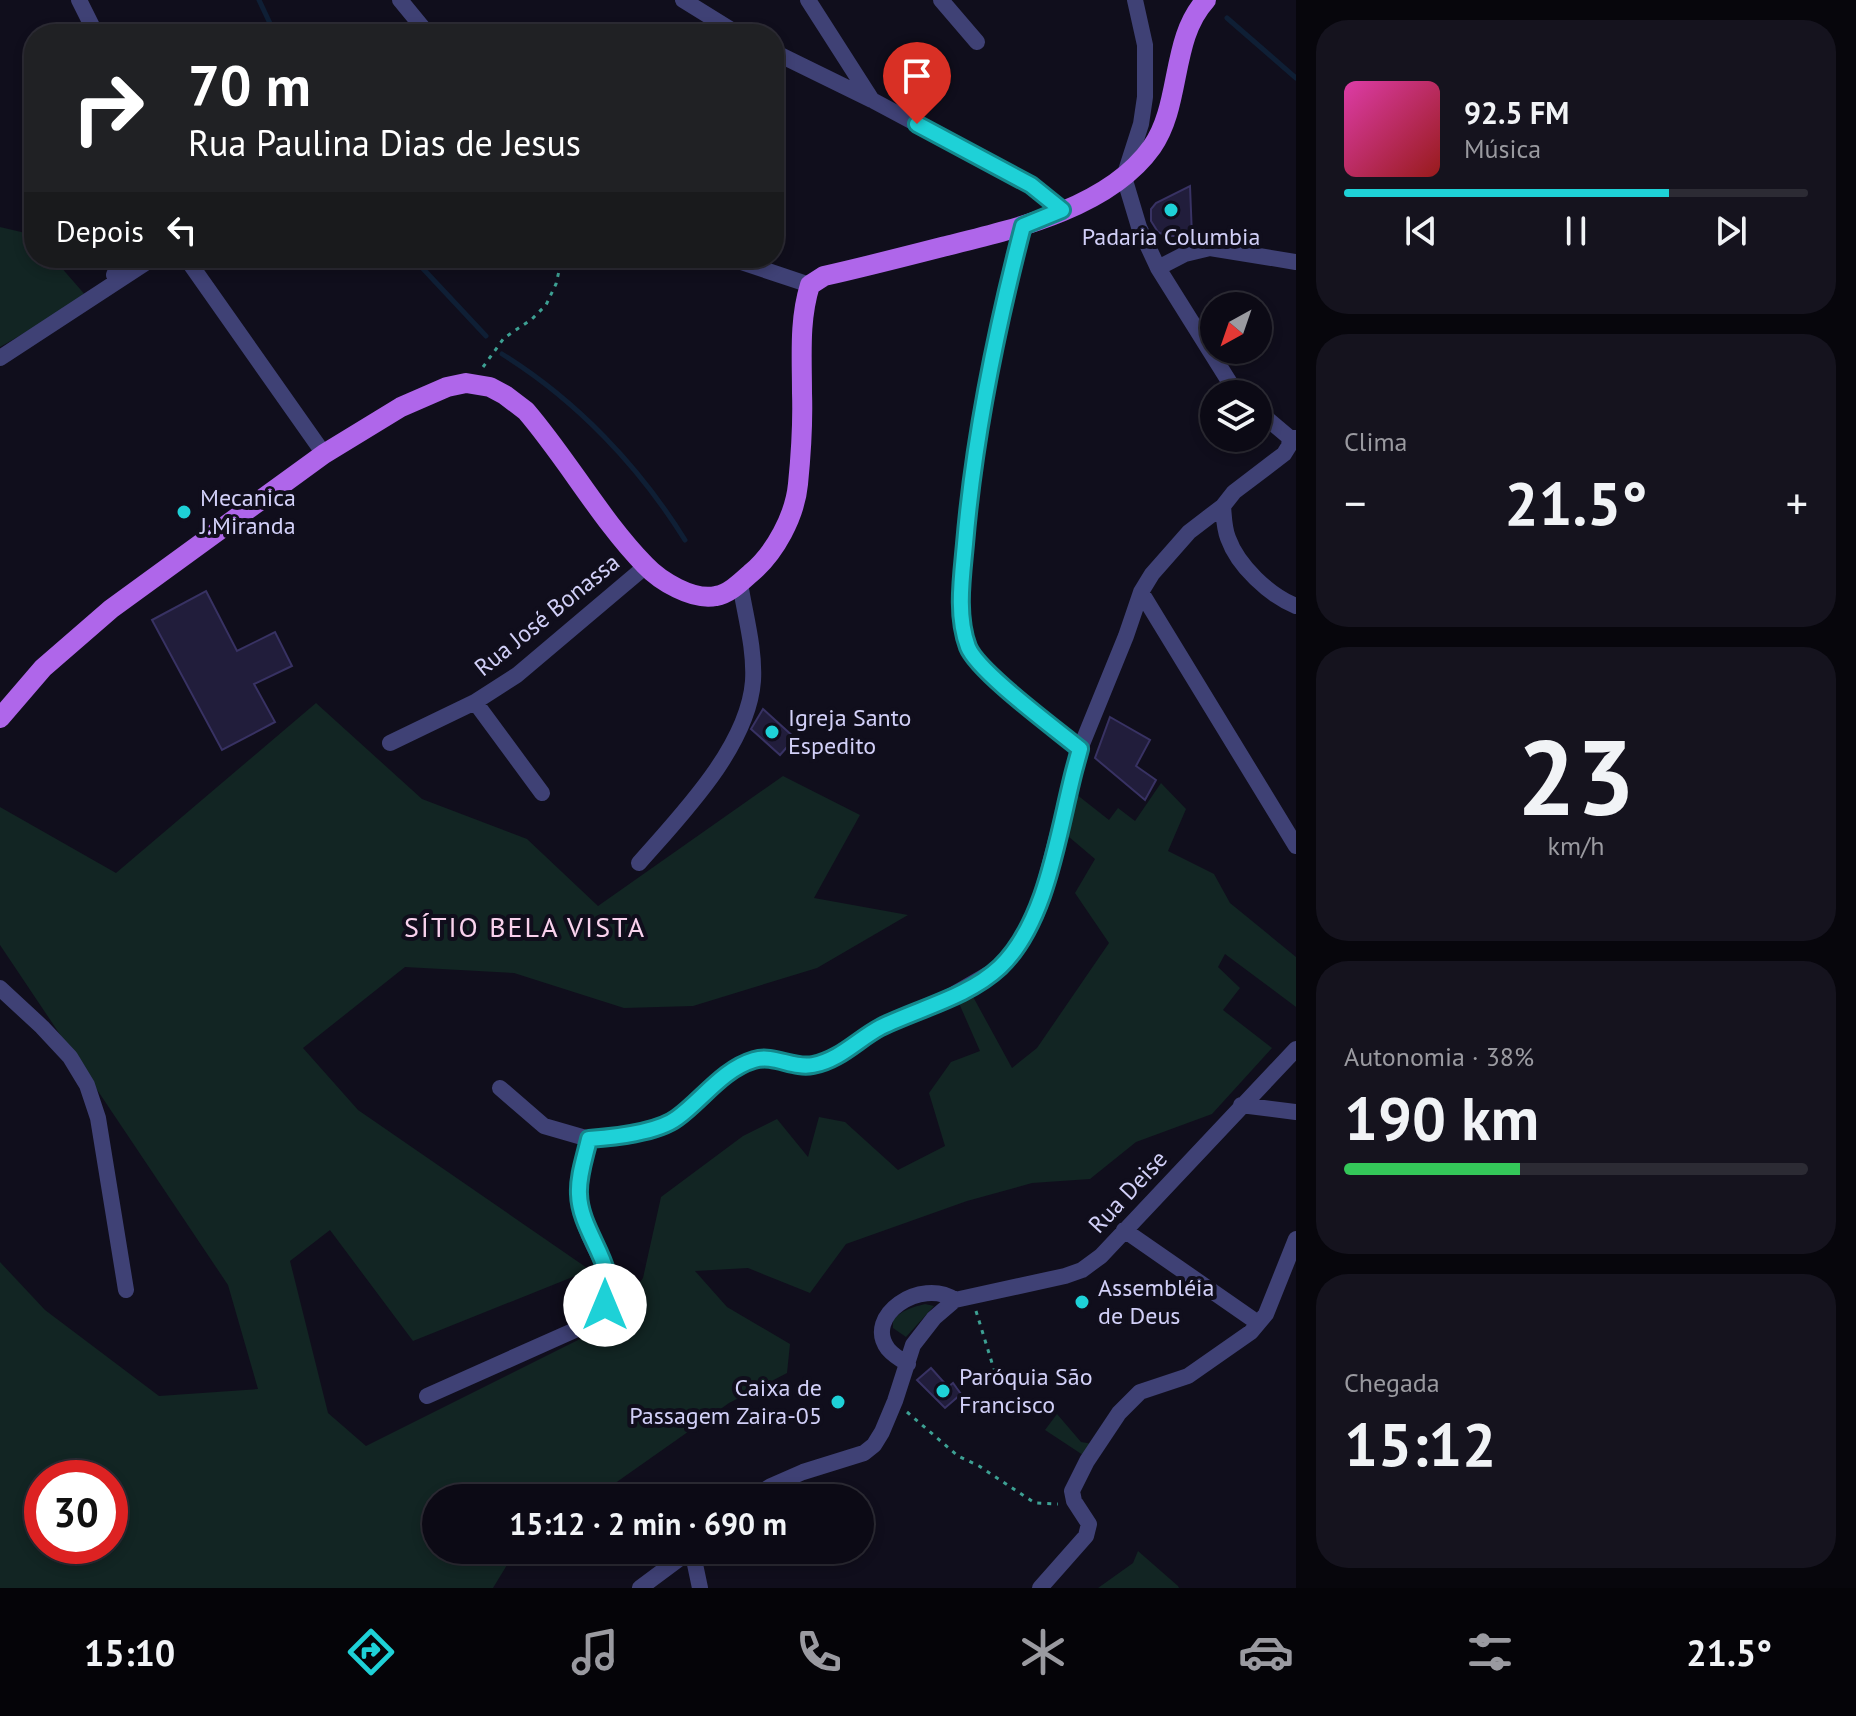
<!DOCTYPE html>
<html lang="pt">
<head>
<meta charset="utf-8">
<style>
  body { margin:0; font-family:"PT Sans",sans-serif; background:#15131e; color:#f1f3f6; height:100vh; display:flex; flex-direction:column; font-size:30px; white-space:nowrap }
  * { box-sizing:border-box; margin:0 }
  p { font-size:26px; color:#9a9aa0 }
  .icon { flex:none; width:44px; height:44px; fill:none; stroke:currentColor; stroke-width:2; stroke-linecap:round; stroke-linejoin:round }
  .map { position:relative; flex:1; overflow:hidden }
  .details { display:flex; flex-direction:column; gap:20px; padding:20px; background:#07060c; width:560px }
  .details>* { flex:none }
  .top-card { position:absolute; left:24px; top:24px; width:760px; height:244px; border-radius:32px; box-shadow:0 4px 12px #0003,0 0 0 2px #2c2b34; background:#202124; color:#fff; overflow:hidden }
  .needle { width:52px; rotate:220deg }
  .controls { position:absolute; left:1200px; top:292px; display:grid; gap:16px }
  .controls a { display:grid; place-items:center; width:72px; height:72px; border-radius:50%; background:#0c0a15; box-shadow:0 4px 12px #0003,0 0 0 2px #2c2b34; font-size:40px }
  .speed { position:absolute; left:24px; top:1460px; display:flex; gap:16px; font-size:40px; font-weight:700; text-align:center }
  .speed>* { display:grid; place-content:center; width:104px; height:104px; border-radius:50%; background:#0c0a15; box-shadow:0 4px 12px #0003,0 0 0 2px #2c2b34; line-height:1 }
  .speed .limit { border:12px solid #d22; background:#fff; color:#111 }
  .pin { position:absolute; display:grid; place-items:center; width:68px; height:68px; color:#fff; margin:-82px -34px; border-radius:50% 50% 50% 0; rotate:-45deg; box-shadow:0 0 8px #0007 }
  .pin .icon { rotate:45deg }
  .me { position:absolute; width:88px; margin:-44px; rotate:0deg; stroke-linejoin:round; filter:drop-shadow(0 0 6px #0008) }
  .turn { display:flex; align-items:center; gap:28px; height:168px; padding:0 32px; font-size:36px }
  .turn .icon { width:104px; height:104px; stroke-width:2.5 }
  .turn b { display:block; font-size:56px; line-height:68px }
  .then { display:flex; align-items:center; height:76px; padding:0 32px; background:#0003; gap:16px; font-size:30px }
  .big { font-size:60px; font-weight:700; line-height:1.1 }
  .details .widget { flex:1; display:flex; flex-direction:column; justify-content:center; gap:12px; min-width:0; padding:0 28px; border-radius:32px; background:#15131e }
  .details .dial { align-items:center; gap:0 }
  .dial b { font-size:104px; line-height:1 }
  .song { display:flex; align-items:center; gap:24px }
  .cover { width:96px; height:96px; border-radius:12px; background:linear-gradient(135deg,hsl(320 70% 55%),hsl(0 70% 35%)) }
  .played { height:8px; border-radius:4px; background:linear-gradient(90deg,#1ed1d7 70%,#2c2b34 70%) }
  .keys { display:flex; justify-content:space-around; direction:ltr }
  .heat { display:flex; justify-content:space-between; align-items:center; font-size:44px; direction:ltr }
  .charge { height:12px; border-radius:6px; background:linear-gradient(90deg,#34c759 38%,#2c2b34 0) }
  .trip { position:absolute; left:422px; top:1484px; width:452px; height:80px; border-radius:40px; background:#0c0a15; box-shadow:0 4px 12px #0003,0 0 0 2px #2c2b34; font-weight:700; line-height:80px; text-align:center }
  .tab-bar { display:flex; height:128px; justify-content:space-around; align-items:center; background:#050408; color:#9a9aa0 }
  .tab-bar .icon { width:56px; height:56px }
  .tab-bar .current { color:#1ed1d7 }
  .tab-bar b { font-size:36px; color:#f1f3f6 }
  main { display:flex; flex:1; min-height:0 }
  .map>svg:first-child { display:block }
  .green { fill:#122523; fill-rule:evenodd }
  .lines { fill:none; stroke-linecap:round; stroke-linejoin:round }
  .stream { stroke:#0f1f35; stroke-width:5 }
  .building { fill:#211d3b; stroke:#383263; stroke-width:2 }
  .path { stroke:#3da093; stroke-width:3; stroke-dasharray:4 6; stroke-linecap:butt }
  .minor { stroke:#3f4175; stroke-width:16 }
  .major { stroke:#af66ea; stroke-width:20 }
  .route-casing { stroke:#14888c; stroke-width:20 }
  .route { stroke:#1ed1d7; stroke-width:14 }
  .poi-dot { fill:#1ed1d7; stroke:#100e1c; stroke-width:3 }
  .labels { text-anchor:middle; stroke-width:8; stroke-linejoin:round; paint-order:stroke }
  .poi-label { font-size:24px; fill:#d2d0f8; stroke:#100e1c; text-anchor:start }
  .street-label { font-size:24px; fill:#d2d0f8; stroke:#100e1c }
  .quarter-label { font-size:28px; letter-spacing:2px; fill:#f9d2ed; stroke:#100e1c }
</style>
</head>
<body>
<main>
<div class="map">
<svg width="1296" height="1588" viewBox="0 0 1296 1588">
  <rect width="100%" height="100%" fill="#100e1c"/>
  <path class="green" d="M0 227 34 235V258H53L87 297 0 347Z
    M316 703 422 799 527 839 598 906 783 776 860 815 814 898 908 915 817 968 693 1006 624 1008 514 973 405 967 303 1048 358 1110 590 1270 413 1341 330 1230 290 1261 328 1413 366 1446 610 1324 643 1278 661 1197 743 1136 777 1119 808 1157 819 1117 845 1122 898 1170 945 1146 929 1093 951 1062 980 1051 958 1001 971 993 1012 1068 1037 1048 1109 943 1075 893 1095 859 1062 831 1076 794 1109 820 1118 808 1135 821 1161 783 1186 809 1168 851 1214 874 1230 903 1296 957V1007L1225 954 1218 967 1240 988 1223 1010 1272 1048 1212 1114 1136 1142 1090 1179 1032 1183 967 1201 846 1244 810 1293 748 1268 695 1271 727 1307 790 1344 787 1373 729 1403 594 1498H436V1550H520L513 1555 493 1588H0V1262L45 1310 159 1396 258 1389 228 1285 0 945V807L116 873ZM42 1478H110V1546H42Z
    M925 1304 934 1306 906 1337 893 1328V1320C902 1310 913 1307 925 1304Z
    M1057 1414 1081 1442 1093 1444 1089 1459 1045 1430Z
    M1138 1551 1178 1586 1179 1588H1098L1133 1563Z"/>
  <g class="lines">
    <path class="stream" d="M259 0 275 34
      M1227 18 1296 78
      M413 258 486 336
      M502 354C576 400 639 466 685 540"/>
  </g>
  <path class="building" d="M1190 186 1192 236H1166L1158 232 1151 221V209L1156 203Z
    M206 591 237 651 275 632 292 666 254 684 275 722 222 750 152 620Z
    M763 709 795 738 780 755 751 729Z
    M1110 717 1150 740 1136 766 1156 780 1145 800 1095 758Z
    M931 1368 948 1387 953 1383 961 1394 945 1408 917 1380Z"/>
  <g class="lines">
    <path class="path" d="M483 367 504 338 532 319 546 305 556 284 562 258
      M976 1311 996 1376
      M907 1412 958 1456 979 1466 1035 1503 1058 1504"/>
    <path class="minor" d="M79 0 96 34
      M400 0 428 34
      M683 0 738 34
      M808 0 872 100
      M941 0 977 42
      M1135 0 1145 45V97L1141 124 1124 177 1139 227 1158 268 1230 383 1241 394
      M774 52 872 100 1031 185 1062 210
      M1023 226C997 330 974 437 965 544 962 577 956 616 968 647 978 672 1056 729 1080 749
      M186 258 324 454
      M729 258 810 285
      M1158 268 1185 254 1210 248 1296 262
      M114 275 122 258
      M0 358 153 258
      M1258 411 1290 438H1296
      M1223 506C1224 517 1224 528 1228 538 1238 566 1269 595 1296 606
      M1141 592 1296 846
      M475 702 542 793
      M390 743 475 702 517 675 646 566
      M639 863C681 815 748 747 753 681 755 649 745 615 740 583
      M0 988 42 1027 70 1057 87 1085 98 1118 126 1290
      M500 1088 544 1126 589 1139 630 1136 674 1121 726 1075 755 1059H772L810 1066 833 1059 879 1028 937 1004 999 968 1018 944 1037 913 1080 749 1126 636 1141 592 1152 574 1189 532 1223 506 1234 492 1284 454 1289 446 1290 438
      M1241 1105 1296 1112
      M1124 1230 1258 1323
      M908 1364C901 1360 893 1355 888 1349 863 1316 921 1277 955 1300
      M427 1396 575 1330C640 1288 598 1272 583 1219 575 1191 582 1166 589 1139
      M752 1498 771 1486 803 1472 864 1453 874 1445 882 1432 895 1401 913 1345 934 1318 955 1300 1065 1276 1082 1270 1101 1256 1296 1049
      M692 1550 700 1588
      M640 1588 691 1550
      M1040 1588 1086 1536 1089 1524 1074 1501 1072 1491 1087 1461 1119 1413 1140 1392 1188 1376 1251 1332 1266 1314 1296 1239"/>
    <path class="major" d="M0 718 43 668 111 609 324 454 401 407 447 387 466 383 490 387 505 395 526 411C568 460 601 520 645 565 660 581 693 601 716 596 729 594 741 582 751 573 775 553 795 516 798 484 801 454 803 423 802 393 802 356 799 320 810 285L824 276C864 267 903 257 942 247 1011 230 1108 209 1152 147 1182 104 1170 39 1206 0"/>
  </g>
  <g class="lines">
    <defs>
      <path id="route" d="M605 1305C621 1268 580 1234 579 1194 578 1176 585 1157 589 1139 614 1137 657 1133 677 1118 702 1100 723 1069 754 1060 774 1054 793 1069 813 1065 840 1060 858 1039 881 1027 920 1008 968 997 1000 967 1047 922 1058 833 1074 771L1080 749C1056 729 978 672 968 647 956 615 962 577 965 544 974 437 996 330 1023 226L1062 210 1031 185 917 124"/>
    </defs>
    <use href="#route" class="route-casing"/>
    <use href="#route" class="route"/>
  </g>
  <g class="poi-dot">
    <circle cx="1171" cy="210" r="8"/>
    <circle cx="184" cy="512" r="8"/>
    <circle cx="772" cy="732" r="8"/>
    <circle cx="1082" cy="1302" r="8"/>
    <circle cx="943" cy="1391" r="8"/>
    <circle cx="838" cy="1402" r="8"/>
  </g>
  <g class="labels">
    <g class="poi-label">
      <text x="1171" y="245" text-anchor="middle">Padaria Columbia</text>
      <text x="200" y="506">Mecanica<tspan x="200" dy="28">J.Miranda</tspan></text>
      <text x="788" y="726">Igreja Santo<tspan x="788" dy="28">Espedito</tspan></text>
      <text x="1098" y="1296">Assembléia<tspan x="1098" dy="28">de Deus</tspan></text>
      <text x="959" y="1385">Paróquia São<tspan x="959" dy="28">Francisco</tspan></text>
      <text x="822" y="1396" text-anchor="end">Caixa de<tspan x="822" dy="28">Passagem Zaira-05</tspan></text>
    </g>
    <g class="street-label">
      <text transform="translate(547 615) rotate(-39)" y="8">Rua José Bonassa</text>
      <text transform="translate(1128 1192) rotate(-47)" y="8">Rua Deise</text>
    </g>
    <g class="quarter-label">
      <text x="525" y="937">SÍTIO BELA VISTA</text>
    </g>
  </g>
</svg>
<div class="controls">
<a><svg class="needle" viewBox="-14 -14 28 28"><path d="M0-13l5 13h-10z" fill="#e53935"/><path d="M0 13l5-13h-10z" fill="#9a9aa0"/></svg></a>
<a><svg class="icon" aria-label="layers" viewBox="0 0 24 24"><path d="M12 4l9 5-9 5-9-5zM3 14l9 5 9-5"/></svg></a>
</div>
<div class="speed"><div class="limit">30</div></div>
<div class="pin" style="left:917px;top:124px;background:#d93025"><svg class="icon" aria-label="arrive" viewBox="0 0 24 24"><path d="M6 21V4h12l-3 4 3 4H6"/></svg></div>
<svg class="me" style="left:605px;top:1305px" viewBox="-20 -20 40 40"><circle r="19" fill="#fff"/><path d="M0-13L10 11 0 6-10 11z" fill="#1ed1d7"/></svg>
<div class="trip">15:12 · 2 min · 690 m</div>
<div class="top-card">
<div class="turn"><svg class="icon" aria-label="right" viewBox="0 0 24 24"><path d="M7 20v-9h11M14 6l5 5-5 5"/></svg><div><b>70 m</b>Rua Paulina Dias de Jesus</div></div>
<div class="then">Depois<svg class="icon" aria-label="left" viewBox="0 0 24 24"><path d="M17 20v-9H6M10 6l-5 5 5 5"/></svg></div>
</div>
</div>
<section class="details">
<div class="widget">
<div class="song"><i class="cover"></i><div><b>92.5 FM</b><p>Música</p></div></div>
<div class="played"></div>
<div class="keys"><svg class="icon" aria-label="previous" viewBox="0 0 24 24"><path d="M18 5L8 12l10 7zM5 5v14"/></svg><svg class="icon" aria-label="pause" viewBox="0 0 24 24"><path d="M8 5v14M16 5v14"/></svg><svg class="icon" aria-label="next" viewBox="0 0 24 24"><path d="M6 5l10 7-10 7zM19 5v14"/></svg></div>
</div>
<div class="widget"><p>Clima</p>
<div class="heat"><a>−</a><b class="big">21.5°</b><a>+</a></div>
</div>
<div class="widget dial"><b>23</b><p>km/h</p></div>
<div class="widget"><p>Autonomia · 38%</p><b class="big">190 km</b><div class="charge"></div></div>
<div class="widget"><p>Chegada</p><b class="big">15:12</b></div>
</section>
</main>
<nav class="tab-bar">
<b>15:10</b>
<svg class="icon current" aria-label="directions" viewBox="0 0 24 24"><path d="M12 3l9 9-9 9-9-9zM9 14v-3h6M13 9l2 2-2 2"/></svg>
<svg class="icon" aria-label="music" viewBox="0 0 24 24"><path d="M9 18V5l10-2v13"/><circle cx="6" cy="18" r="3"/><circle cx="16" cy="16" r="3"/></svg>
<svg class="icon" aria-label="phone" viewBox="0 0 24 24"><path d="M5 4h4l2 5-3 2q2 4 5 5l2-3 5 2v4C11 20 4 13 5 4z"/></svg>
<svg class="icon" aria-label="climate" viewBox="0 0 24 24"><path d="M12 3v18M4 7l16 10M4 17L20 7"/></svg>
<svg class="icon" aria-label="car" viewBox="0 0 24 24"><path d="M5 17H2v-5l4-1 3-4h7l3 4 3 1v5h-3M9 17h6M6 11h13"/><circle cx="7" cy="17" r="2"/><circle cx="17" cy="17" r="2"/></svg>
<svg class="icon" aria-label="filters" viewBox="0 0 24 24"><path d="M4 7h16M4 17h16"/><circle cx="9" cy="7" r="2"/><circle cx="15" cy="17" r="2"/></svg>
<b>21.5°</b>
</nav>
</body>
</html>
